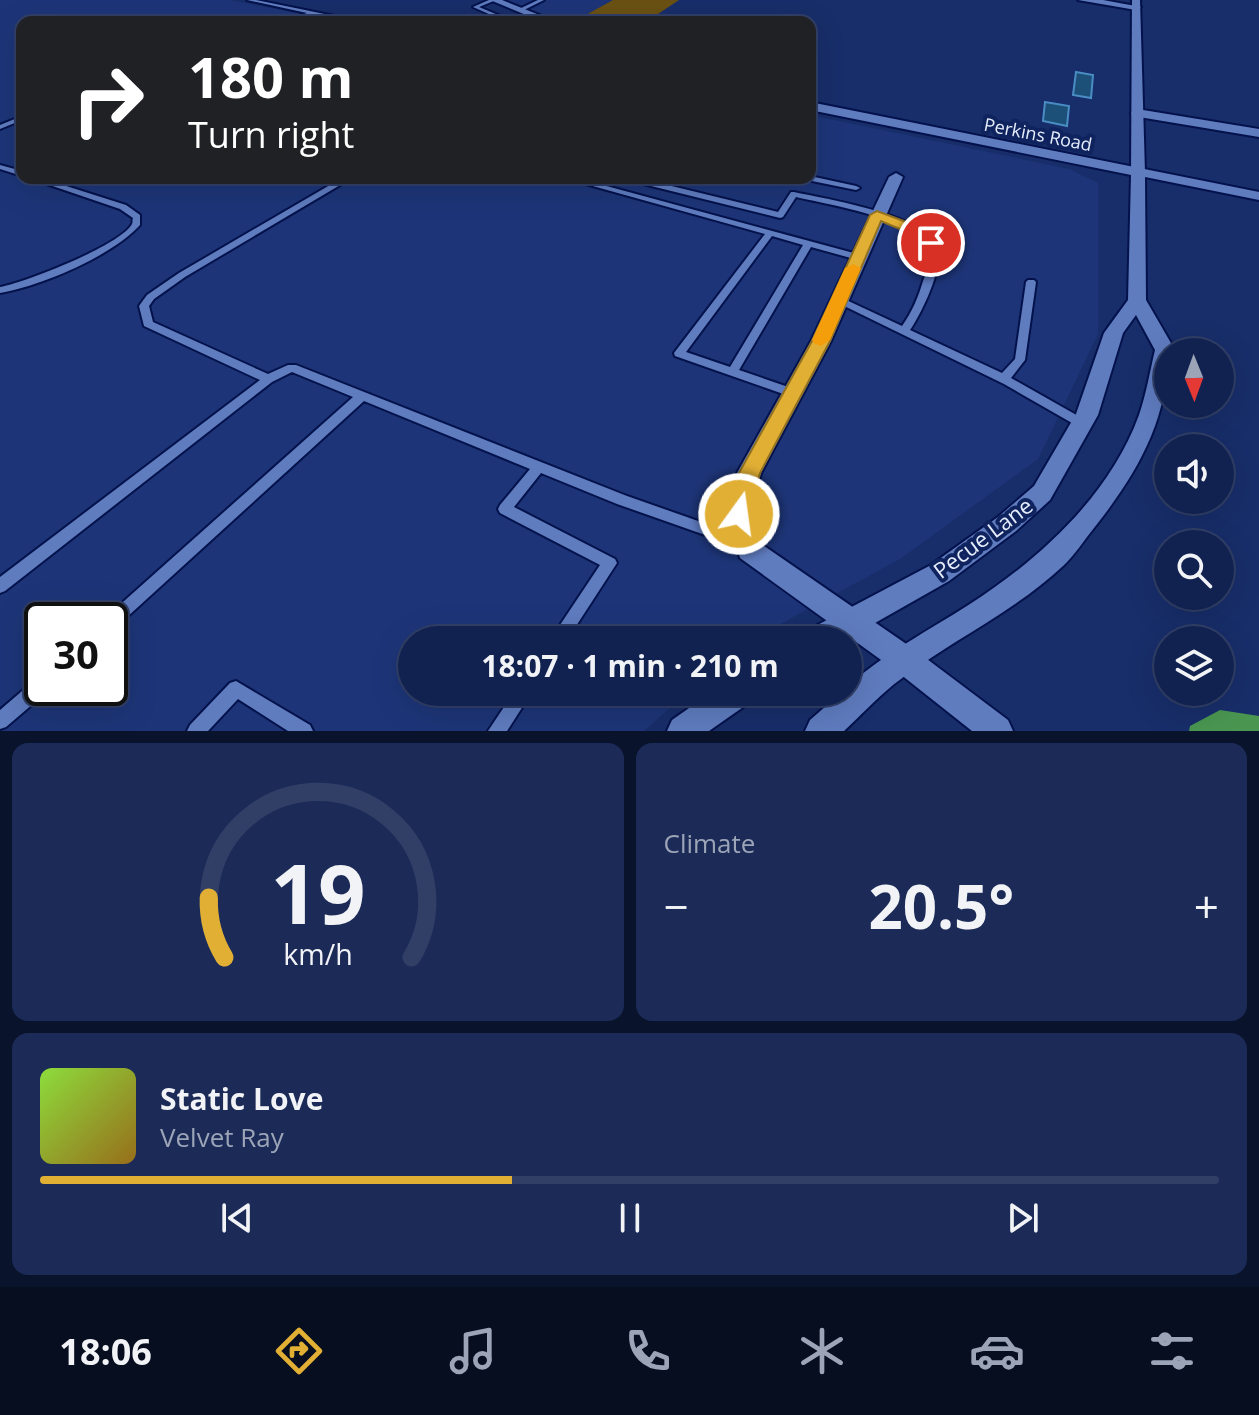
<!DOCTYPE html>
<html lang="en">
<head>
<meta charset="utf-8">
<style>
  body { margin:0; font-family:"Open Sans",sans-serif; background:#1b2a57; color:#f1f3f6; height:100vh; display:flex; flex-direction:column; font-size:30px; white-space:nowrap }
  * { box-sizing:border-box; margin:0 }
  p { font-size:26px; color:#9ca4b7 }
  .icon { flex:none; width:44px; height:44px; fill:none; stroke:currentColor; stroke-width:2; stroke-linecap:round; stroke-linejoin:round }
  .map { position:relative; height:731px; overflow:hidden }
  .side { display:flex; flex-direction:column; gap:12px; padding:12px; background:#0a132c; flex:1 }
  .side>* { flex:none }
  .guide { position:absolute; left:16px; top:16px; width:800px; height:168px; border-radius:16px; box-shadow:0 8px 32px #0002,0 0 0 2px #313f67; background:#202124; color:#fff; overflow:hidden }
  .needle { width:52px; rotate:179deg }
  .controls { position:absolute; left:1154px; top:338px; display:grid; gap:16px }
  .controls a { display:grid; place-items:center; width:80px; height:80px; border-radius:50%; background:#122250; box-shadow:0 8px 32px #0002,0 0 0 2px #313f67; font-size:40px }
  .speed { position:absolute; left:24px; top:602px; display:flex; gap:16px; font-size:40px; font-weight:700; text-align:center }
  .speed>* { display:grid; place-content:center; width:104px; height:104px; border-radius:50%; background:#122250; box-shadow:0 8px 32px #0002,0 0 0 2px #313f67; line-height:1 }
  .speed .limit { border:4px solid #111; border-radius:12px; background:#fff; color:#111 }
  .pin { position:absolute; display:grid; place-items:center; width:68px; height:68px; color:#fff; margin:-34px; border:4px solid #fff; border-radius:50%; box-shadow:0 2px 8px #0007 }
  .me { position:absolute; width:88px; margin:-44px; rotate:14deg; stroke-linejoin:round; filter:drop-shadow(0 0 6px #0008) }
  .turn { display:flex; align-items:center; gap:28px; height:168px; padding:0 40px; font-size:36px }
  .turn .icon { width:104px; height:104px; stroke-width:2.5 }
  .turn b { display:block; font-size:56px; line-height:68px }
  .big { font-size:60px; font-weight:700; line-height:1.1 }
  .side .tile { flex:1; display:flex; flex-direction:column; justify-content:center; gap:12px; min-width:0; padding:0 28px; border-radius:16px; background:#1b2a57 }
  .side .dial { align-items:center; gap:0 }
  .dial svg { height:208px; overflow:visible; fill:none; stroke:#313f67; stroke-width:7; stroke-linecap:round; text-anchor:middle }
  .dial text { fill:#f1f3f6; stroke:none }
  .song { display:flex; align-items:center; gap:24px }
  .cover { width:96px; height:96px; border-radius:12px; background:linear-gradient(135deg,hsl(90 70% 55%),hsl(40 70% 35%)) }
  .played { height:8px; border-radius:4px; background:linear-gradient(90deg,#e1af34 40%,#313f67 40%) }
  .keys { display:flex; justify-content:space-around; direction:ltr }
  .heat { display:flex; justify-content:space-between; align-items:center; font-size:44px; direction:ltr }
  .side .tiles { flex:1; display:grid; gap:12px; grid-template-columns:1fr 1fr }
  .tile:last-child { grid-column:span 2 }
  .trip { position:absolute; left:398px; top:626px; width:464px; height:80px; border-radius:40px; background:#122250; box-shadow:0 8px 32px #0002,0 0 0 2px #313f67; font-weight:700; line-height:80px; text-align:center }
  .tab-bar { display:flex; height:128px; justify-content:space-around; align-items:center; background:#070e20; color:#9ca4b7 }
  .tab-bar .icon { width:56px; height:56px }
  .tab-bar .active { color:#e1af34 }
  .tab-bar b { font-size:36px; color:#f1f3f6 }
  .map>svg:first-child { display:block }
  .built { fill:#1d3578; fill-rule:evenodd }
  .green { fill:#6a5113 }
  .water { fill:#4a9651 }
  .building { fill:#1c5078; stroke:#4a8dc4; stroke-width:2 }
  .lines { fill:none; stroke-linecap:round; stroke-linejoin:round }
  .service-casing { stroke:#04124c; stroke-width:4 }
  .minor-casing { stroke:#04124c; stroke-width:4 }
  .tertiary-casing { stroke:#04124c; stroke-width:4 }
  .secondary-casing { stroke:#04124c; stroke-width:4 }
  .service { fill:#5f7cbf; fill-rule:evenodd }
  .minor { fill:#5f7cbf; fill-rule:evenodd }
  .tertiary { fill:#5f7cbf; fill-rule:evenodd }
  .secondary { fill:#5f7cbf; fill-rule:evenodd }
  .route { fill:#e1af34; stroke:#927222; stroke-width:2 }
  .slow { fill:#f59e0b }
  .labels { text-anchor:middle; stroke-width:8; stroke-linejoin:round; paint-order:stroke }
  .far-street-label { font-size:18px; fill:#e5ecfb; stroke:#0f235e }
  .street-label { font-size:22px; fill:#e5ecfb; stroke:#0f235e }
</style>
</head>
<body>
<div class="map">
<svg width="1259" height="731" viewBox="0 0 1259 731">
  <rect width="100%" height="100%" fill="#182e6a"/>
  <path class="built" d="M0 0H229L343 22H22V178H810V115L1069 169 1098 183V334L1038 459 900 559 751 640H412V692H688L644 731H0ZM42 620H110V688H42Z
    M500 0H613L573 22H558Z"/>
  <path class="green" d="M613 0H679L646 22H573Z"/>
  <path class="water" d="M1220 710 1259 716V731H1189L1190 726Z"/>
  <path class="building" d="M1076 72 1093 75 1091 98 1073 95Z
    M1045 102 1069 106 1067 126 1043 121Z"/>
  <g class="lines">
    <defs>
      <path id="service" d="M247 0H256L364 22C347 22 332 15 316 15 305 14 294 22 282 22L307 13Z
        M489 0H496L479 7 515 22H507L473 7Z
        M538 0H544L522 11 517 10Z
        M22 116V120L0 129V125Z
        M0 165 22 171V176L0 169Z
        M810 176 856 186 860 188 856 190 807 180 806 178H810Z
        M29 178H41L126 205 140 215V225C112 256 41 286 0 293V287C24 283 121 245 132 224 133 222 132 220 133 218L120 209Z
        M342 178H352L185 277 154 299 149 306 153 322 268 374 288 365H296L627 496 718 528 754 545 756 549 754 553 749 555 744 553 708 536 617 504 541 473 514 507 615 559 617 563 567 640H550L600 565 500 513 498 509 500 505 530 469 364 401 115 628 110 630V620H104L105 618 353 397 292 372 272 382 5 591 0 593V577L260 380 144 326 139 306 147 295 179 273Z
        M564 178H577L861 255V259L858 260 811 247 739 370 797 390 799 393 797 396H789L675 356 674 353 765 234ZM772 236 803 245 730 367 686 352Z
        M641 178H649L647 180 778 212 791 192H794C826 199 929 215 938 250 943 269 921 314 910 330L1002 373 1015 359 1026 282 1028 280H1034L1036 282 1025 360 1011 378 1087 421 1089 424 1087 427H1079L1004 384 836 302 834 300 836 298H842L902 326C912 312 918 298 923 281 927 271 934 257 928 246 912 218 826 204 796 197L783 217 780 218 639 183 638 181Z
        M42 677V688H49L48 691 6 727 0 729V710L36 679Z
        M236 681 310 725 313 731H288L238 699 208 731H187L190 725 230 683Z
        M514 692H532L507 731H488Z"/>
      <path id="minor" d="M1078 0H1103L1141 7 1136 10Z
        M1137 109 1259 129V137L1133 116 1131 113Z
        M896 173 903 177 831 341 761 473 751 514 760 543 915 650 1008 720 1013 731H972L895 670 740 558 727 514 737 473 811 341 889 177Z"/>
      <path id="tertiary" d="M1132 0H1140L1145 173 1138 177 1131 173Z"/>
      <path id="secondary" d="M490 0H502L557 22H543Z
        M810 102 1259 192V200L1145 177 1146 300 1175 350 1168 352C1168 421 1136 475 1094 528 1084 540 1075 555 1063 566 1012 614 947 642 893 685 876 699 860 716 844 731H805L810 720 842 692H848V686C885 653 928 631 970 604 1040 559 1110 495 1139 415 1146 395 1150 371 1155 350L1136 315 1123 333 1098 415 1050 500 1016 531 949 581 845 640H804L808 630 931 565 998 517 1034 486 1076 414 1104 333 1128 300 1131 175 810 110Z
        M712 692H753L749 703 709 731H667L672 720Z"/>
    </defs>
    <use href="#service" class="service-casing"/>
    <use href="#minor" class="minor-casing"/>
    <use href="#tertiary" class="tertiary-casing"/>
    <use href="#secondary" class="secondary-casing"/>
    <use href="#service" class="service"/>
    <use href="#minor" class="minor"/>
    <use href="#tertiary" class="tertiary"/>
    <use href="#secondary" class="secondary"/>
  </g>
  <path class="route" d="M877 211 917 226 938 243 931 247 907 232 881 221 830 341 760 473 747 520 739 523 731 520 728 514 739 473 812 341 870 215Z"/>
  <path class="slow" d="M853 264 861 268 830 340 821 346 815 344 812 340 845 268Z"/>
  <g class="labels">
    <g class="far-street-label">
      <text transform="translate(1038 135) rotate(11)" y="6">Perkins Road</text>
    </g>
    <g class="street-label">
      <text transform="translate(983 538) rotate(-37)" y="8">Pecue Lane</text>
    </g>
  </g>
</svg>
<div class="controls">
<a><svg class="needle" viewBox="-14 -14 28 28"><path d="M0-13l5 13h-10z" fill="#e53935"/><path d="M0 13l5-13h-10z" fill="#9ca4b7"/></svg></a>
<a><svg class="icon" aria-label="sound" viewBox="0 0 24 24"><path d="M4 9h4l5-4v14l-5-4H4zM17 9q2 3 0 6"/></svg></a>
<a><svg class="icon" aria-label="search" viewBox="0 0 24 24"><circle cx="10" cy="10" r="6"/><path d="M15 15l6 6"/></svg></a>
<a><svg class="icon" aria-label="layers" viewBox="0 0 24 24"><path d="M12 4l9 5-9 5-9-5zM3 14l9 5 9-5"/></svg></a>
</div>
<div class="speed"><div class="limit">30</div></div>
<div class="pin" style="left:931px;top:243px;background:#d93025"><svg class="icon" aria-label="arrive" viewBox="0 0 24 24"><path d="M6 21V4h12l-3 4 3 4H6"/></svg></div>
<svg class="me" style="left:739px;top:514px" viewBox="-20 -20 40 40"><circle r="17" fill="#e1af34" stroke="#fff" stroke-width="3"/><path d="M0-11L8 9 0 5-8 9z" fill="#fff"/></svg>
<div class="trip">18:07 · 1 min · 210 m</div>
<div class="guide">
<div class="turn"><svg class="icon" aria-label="right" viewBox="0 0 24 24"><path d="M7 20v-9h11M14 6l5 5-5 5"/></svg><div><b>180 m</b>Turn right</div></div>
</div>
</div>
<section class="side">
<div class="tiles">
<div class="tile dial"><svg viewBox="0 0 100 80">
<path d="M14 69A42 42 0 1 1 86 69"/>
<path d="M14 69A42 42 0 0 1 8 46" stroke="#e1af34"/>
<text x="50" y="56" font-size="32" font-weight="700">19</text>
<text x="50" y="72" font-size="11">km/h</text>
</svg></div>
<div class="tile"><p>Climate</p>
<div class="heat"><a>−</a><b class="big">20.5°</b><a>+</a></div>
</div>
<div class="tile">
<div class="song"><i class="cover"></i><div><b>Static Love</b><p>Velvet Ray</p></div></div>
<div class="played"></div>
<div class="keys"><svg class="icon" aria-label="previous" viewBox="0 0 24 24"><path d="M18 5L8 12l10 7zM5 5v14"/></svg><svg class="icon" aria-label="pause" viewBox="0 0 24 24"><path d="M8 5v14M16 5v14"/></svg><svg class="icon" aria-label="next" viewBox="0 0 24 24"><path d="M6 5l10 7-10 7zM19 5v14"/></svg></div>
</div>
</div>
</section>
<nav class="tab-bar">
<b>18:06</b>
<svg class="icon active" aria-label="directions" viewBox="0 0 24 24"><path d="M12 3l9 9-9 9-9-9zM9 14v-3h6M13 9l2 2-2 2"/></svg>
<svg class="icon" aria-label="music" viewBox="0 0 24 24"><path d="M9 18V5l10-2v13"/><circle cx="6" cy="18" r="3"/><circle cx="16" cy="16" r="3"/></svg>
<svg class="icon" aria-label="phone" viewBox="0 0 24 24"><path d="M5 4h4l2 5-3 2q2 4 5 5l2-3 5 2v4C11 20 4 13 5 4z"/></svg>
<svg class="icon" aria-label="climate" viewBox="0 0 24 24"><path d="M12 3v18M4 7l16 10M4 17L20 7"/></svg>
<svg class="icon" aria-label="car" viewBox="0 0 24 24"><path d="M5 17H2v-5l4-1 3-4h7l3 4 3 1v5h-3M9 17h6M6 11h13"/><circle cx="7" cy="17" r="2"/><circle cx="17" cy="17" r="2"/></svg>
<svg class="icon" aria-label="filters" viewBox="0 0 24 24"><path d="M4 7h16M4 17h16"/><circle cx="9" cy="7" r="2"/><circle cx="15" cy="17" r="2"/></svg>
</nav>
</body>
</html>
